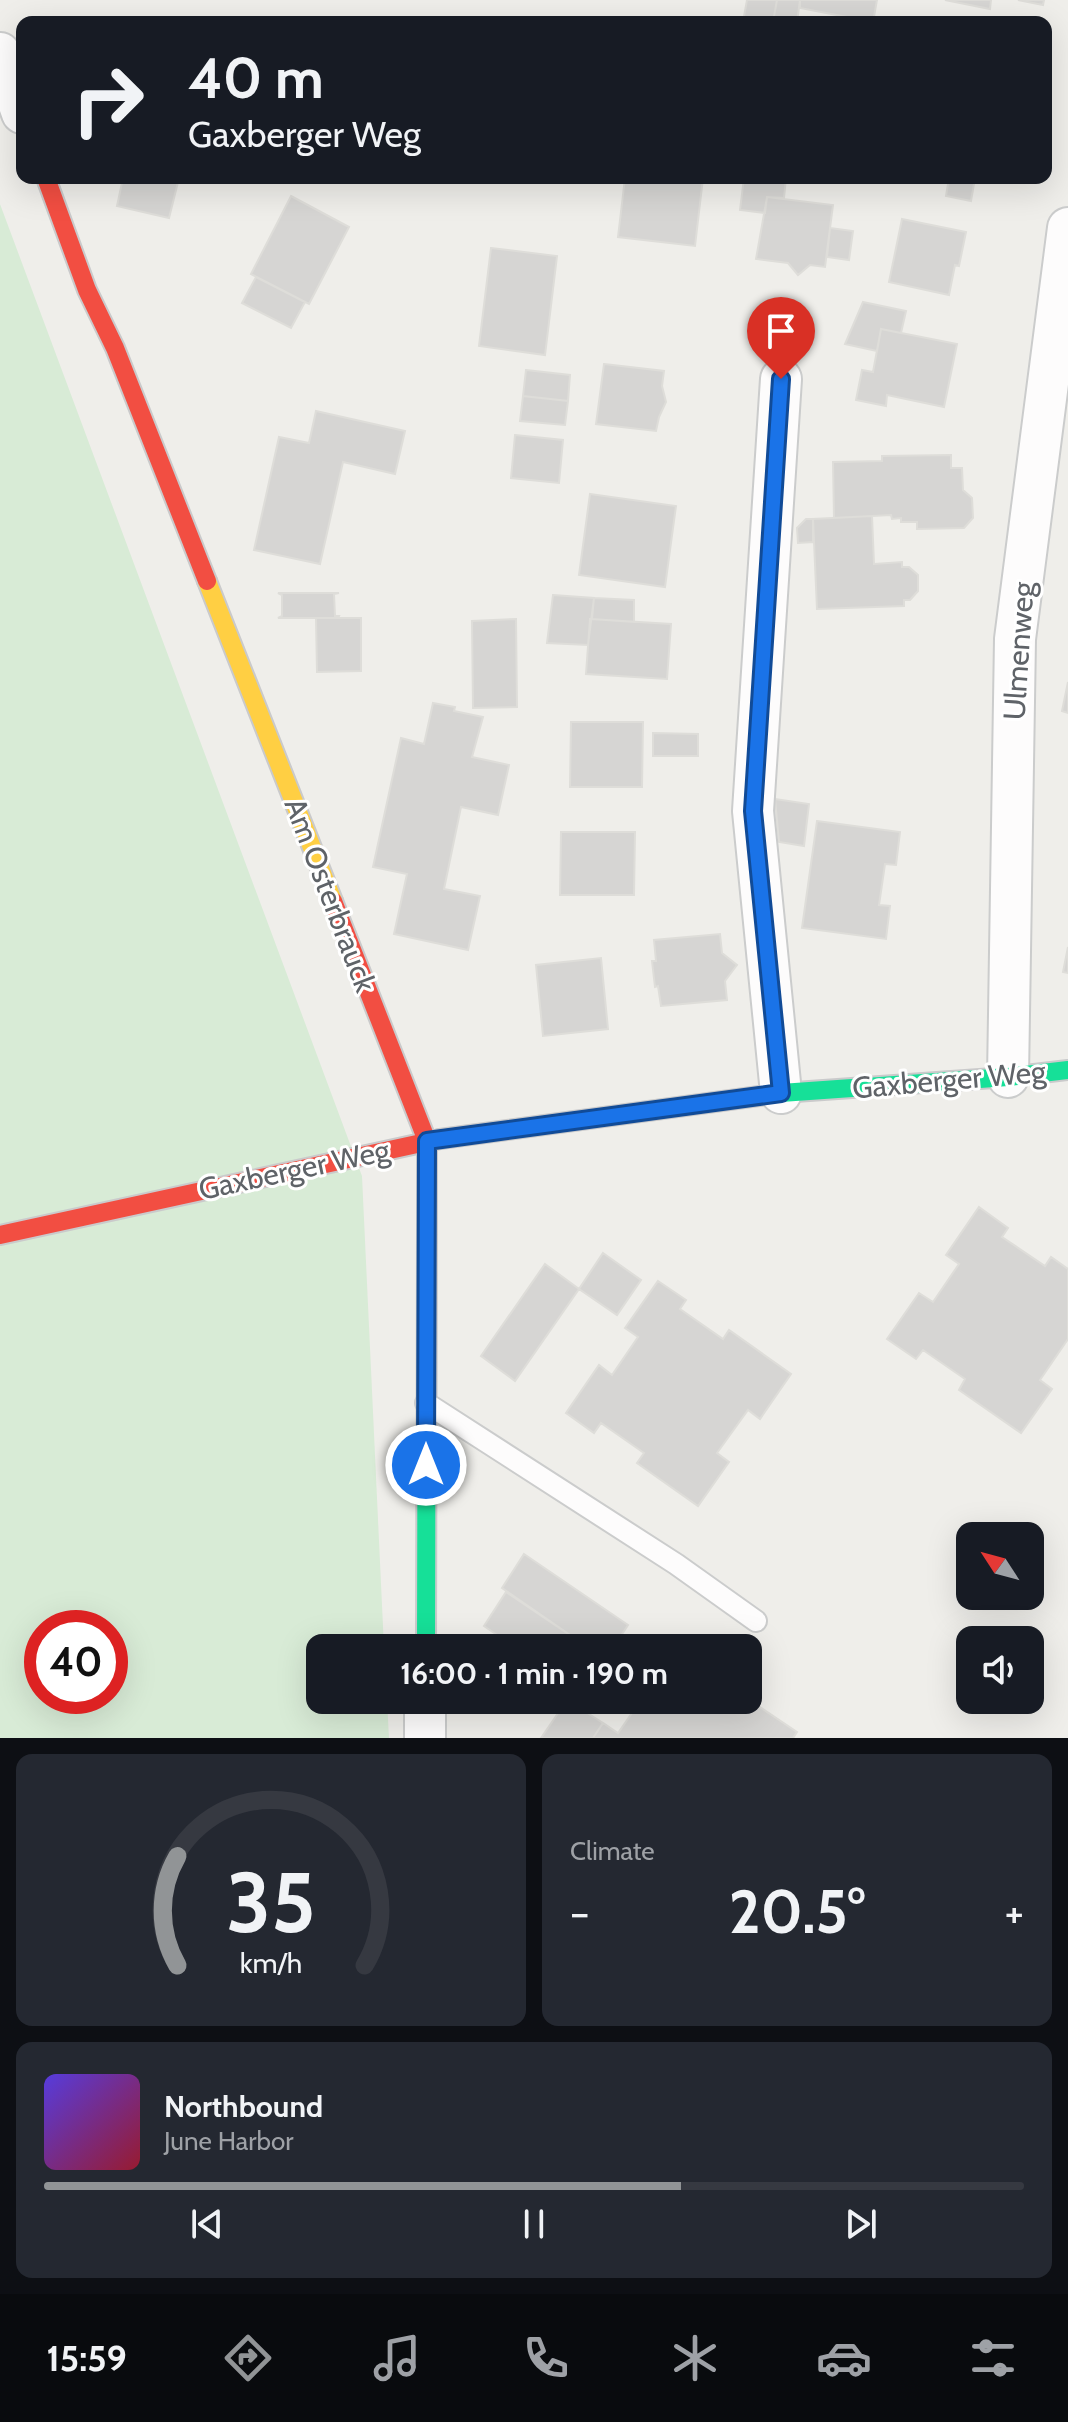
<!DOCTYPE html>
<html lang="en">
<head>
<meta charset="utf-8">
<style>
  body { margin:0; font-family:Cabin,sans-serif; background:#242831; color:#f1f3f6; height:100vh; display:flex; flex-direction:column; font-size:30px; white-space:nowrap }
  * { box-sizing:border-box; margin:0 }
  p { font-size:26px; color:#9ea1a6 }
  .icon { flex:none; width:44px; height:44px; fill:none; stroke:currentColor; stroke-width:2; stroke-linecap:round; stroke-linejoin:round }
  .map { position:relative; height:1738px; overflow:hidden }
  .side { display:flex; flex-direction:column; gap:16px; padding:16px; background:#0d0f14; flex:1 }
  .side>* { flex:none }
  .banner { position:absolute; left:16px; top:16px; width:1036px; height:168px; border-radius:16px; box-shadow:0 8px 32px #0002; background:#171b24; color:#f1f3f6; overflow:hidden }
  .needle { width:52px; rotate:306deg }
  .tools { position:absolute; left:956px; top:1522px; display:grid; gap:16px }
  .tools a { display:grid; place-items:center; width:88px; height:88px; border-radius:16px; background:#171b24; box-shadow:0 8px 32px #0002; font-size:40px }
  .speed { position:absolute; left:24px; top:1610px; display:flex; gap:16px; font-size:40px; font-weight:700; text-align:center }
  .speed>* { display:grid; place-content:center; width:104px; height:104px; border-radius:50%; background:#171b24; box-shadow:0 8px 32px #0002; line-height:1 }
  .speed .limit { border:12px solid #d22; background:#fff; color:#111 }
  .pin { position:absolute; display:grid; place-items:center; width:68px; height:68px; color:#fff; margin:-82px -34px; border-radius:50% 50% 50% 0; rotate:-45deg; box-shadow:0 0 8px #0007 }
  .pin .icon { rotate:45deg }
  .me { position:absolute; width:88px; margin:-44px; rotate:0deg; stroke-linejoin:round; filter:drop-shadow(0 0 6px #0008) }
  .turn { display:flex; align-items:center; gap:28px; height:168px; padding:0 40px; font-size:36px }
  .turn .icon { width:104px; height:104px; stroke-width:2.5 }
  .turn b { display:block; font-size:56px; line-height:68px }
  .big { font-size:60px; font-weight:700; line-height:1.1 }
  .side .widget { flex:1; display:flex; flex-direction:column; justify-content:center; gap:12px; min-width:0; padding:0 28px; border-radius:16px; background:#242831 }
  .side .dial { align-items:center; gap:0 }
  .dial svg { height:208px; overflow:visible; fill:none; stroke:#363941; stroke-width:7; stroke-linecap:round; text-anchor:middle }
  .dial text { fill:#f1f3f6; stroke:none }
  .song { display:flex; align-items:center; gap:24px }
  .cover { width:96px; height:96px; border-radius:12px; background:linear-gradient(135deg,hsl(250 70% 55%),hsl(350 70% 35%)) }
  .played { height:8px; border-radius:4px; background:linear-gradient(90deg,#919496 65%,#363941 65%) }
  .keys { display:flex; justify-content:space-around; direction:ltr }
  .heat { display:flex; justify-content:space-between; align-items:center; font-size:44px; direction:ltr }
  .side .tiles { flex:1; display:grid; gap:16px; grid-template-columns:1fr 1fr }
  .widget:last-child { grid-column:span 2 }
  .trip { position:absolute; left:306px; top:1634px; width:456px; height:80px; border-radius:16px; background:#171b24; box-shadow:0 8px 32px #0002; font-weight:700; line-height:80px; text-align:center }
  .tabs { display:flex; height:128px; justify-content:space-around; align-items:center; background:#090b0e; color:#9ea1a6 }
  .tabs .icon { width:56px; height:56px }
  .tabs .on { color:#919496 }
  .tabs b { font-size:36px; color:#f1f3f6 }
  .map>svg:first-child { display:block }
  .green { fill:#d8ebd6; fill-rule:evenodd }
  .building { fill:#d6d5d3; stroke:#deddd9; stroke-width:2 }
  .lines { fill:none; stroke-linecap:round; stroke-linejoin:round }
  .lane-casing { stroke:#cbcccc; stroke-width:24 }
  .street-casing { stroke:#cbcccc; stroke-width:44 }
  .fast-casing { stroke:#cacacb; stroke-width:22 }
  .slow-casing { stroke:#cacacb; stroke-width:22 }
  .jam-casing { stroke:#cacacb; stroke-width:22 }
  .lane { stroke:#fdfcfc; stroke-width:20 }
  .street { stroke:#fdfcfc; stroke-width:40 }
  .fast { stroke:#16e098; stroke-width:18 }
  .slow { stroke:#ffcf43; stroke-width:18 }
  .jam { stroke:#f24e42; stroke-width:18 }
  .route-casing { stroke:#114b97; stroke-width:20 }
  .route { stroke:#1a73e8; stroke-width:14 }
  .labels { text-anchor:middle; stroke-width:6; stroke-linejoin:round; paint-order:stroke }
  .street-label { font-size:30px; fill:#5f6368; stroke:#fff }
</style>
</head>
<body>
<div class="map">
<svg width="1068" height="1738" viewBox="0 0 1068 1738">
  <rect width="100%" height="100%" fill="#efeeea"/>
  <path class="green" d="M0 204 362 1176 384 1648H320V1700H387L389 1738H0ZM42 1628H110V1696H42Z"/>
  <path class="building" d="M747 0H777L773 22H743Z
    M777 0H800L797 22H773Z
    M800 0H877L873 22 800 8Z
    M945 0H991L990 9Z
    M1018 0H1044L1043 5Z
    M123 178H179L169 218 117 206Z
    M625 178H703L695 246 618 237Z
    M744 178H786L784 198 767 197 765 213 740 210Z
    M949 178H975L971 201 946 196Z
    M291 196 349 227 309 304 251 274Z
    M767 197 833 205 825 267 810 265 798 275 788 263 756 259Z
    M902 219 966 232 959 266 955 265 949 295 889 282Z
    M830 228 853 231 849 260 827 257Z
    M491 248 557 256 545 355 479 346Z
    M256 277 305 302 291 328 242 303Z
    M863 302 906 311 901 333 881 329 877 351 845 344Z
    M881 329 957 344 944 407 887 395 886 406 856 400 862 370 873 372Z
    M604 364 664 371 662 386 666 402 659 417 656 431 596 424Z
    M526 370 570 375 568 401 523 396Z
    M523 396 568 401 565 425 520 421Z
    M316 411 405 431 395 474 343 462 320 564 254 550 279 437 309 443Z
    M515 435 563 440 559 483 511 478Z
    M951 455V468H962L963 490 972 498 973 518 964 528 917 529V522H901V518L892 519 891 515 834 518 833 462 882 461V456Z
    M590 494 676 506 665 587 579 575Z
    M872 516 874 564 902 562V567H909L918 575V591L910 600H904V606L817 609 813 519Z
    M806 519H813V542L798 543 797 528Z
    M278 593H339L334 594 335 616H339L338 618H278L282 616V595Z
    M553 595 594 598 588 645 547 643Z
    M594 598 634 600V622L592 619Z
    M316 618H361V671L317 672Z
    M516 619 517 707 473 708 472 621Z
    M590 619 671 624 667 679 586 674Z
    M1068 682V713L1062 711Z
    M433 703 455 707 454 711 483 717 472 757 509 765 498 815 461 807 444 889 480 896 468 950 394 934 407 874 373 867 401 738 424 744Z
    M571 722H643L642 787H570Z
    M653 733 698 734V756H653Z
    M775 799 809 804 804 846 779 842Z
    M817 821 900 832 896 865 885 864 879 905 890 906 886 939 802 928Z
    M561 832H635L634 895H560Z
    M720 934 722 953 737 965 725 981 727 1000 661 1006 658 986 655 987 652 961H656L654 940Z
    M1068 947V973L1063 972Z
    M601 958 608 1029 543 1036 536 965Z
    M979 1207 1008 1228 1002 1237 1045 1266 1051 1257 1068 1269V1339L1040 1380 1052 1389 1021 1433 959 1390 965 1379 923 1350 916 1359 887 1339 919 1293 933 1302 959 1264 946 1255Z
    M603 1253 641 1280 617 1315 579 1289Z
    M545 1264 579 1289 515 1381 481 1356Z
    M658 1281 686 1300 680 1309 723 1339 729 1330 791 1374 760 1419 748 1410 717 1453 729 1462 698 1506 637 1463 644 1453 601 1423 594 1433 566 1413 599 1365 612 1375 638 1337 625 1328Z
    M524 1554 628 1625 613 1648H589L502 1588Z
    M506 1592 589 1648H516L484 1626Z
    M662 1639 675 1648H657Z
    M748 1699 797 1732 793 1738H593L603 1723 618 1733 641 1700Z
    M567 1700 603 1723 593 1738H541Z"/>
  <g class="lines">
    <defs>
      <path id="lane" d="M426 1403 676 1564 756 1621"/>
      <path id="street" d="M0 53 22 113
        M781 379 753 811 781 1093
        M1008 1077 1015 639 1068 228
        M425 1738V1700"/>
      <path id="fast" d="M440 1139 781 1093 1008 1077 1068 1070
        M426 1648 427 1230"/>
      <path id="slow" d="M207 581 333 901"/>
      <path id="jam" d="M46 178 87 290 115 348 207 581
        M333 901 427 1141V1230
        M0 1235 440 1139"/>
    </defs>
    <use href="#lane" class="lane-casing"/>
    <use href="#street" class="street-casing"/>
    <use href="#fast" class="fast-casing"/>
    <use href="#slow" class="slow-casing"/>
    <use href="#jam" class="jam-casing"/>
    <use href="#lane" class="lane"/>
    <use href="#street" class="street"/>
    <use href="#fast" class="fast"/>
    <use href="#slow" class="slow"/>
    <use href="#jam" class="jam"/>
  </g>
  <g class="lines">
    <defs>
      <path id="route" d="M426 1465 427 1141 781 1093 753 811 781 379"/>
    </defs>
    <use href="#route" class="route-casing"/>
    <use href="#route" class="route"/>
  </g>
  <g class="labels">
    <g class="street-label">
      <text transform="translate(1019 651) rotate(-86)" y="10">Ulmenweg</text>
      <text transform="translate(330 895) rotate(69)" y="10">Am Osterbrauck</text>
      <text transform="translate(949 1080) rotate(-5)" y="10">Gaxberger Weg</text>
      <text transform="translate(294 1170) rotate(-12)" y="10">Gaxberger Weg</text>
    </g>
  </g>
</svg>
<div class="tools">
<a><svg class="needle" viewBox="-14 -14 28 28"><path d="M0-13l5 13h-10z" fill="#e53935"/><path d="M0 13l5-13h-10z" fill="#9ea1a6"/></svg></a>
<a><svg class="icon" aria-label="sound" viewBox="0 0 24 24"><path d="M4 9h4l5-4v14l-5-4H4zM17 9q2 3 0 6"/></svg></a>
</div>
<div class="speed"><div class="limit">40</div></div>
<div class="pin" style="left:781px;top:379px;background:#d93025"><svg class="icon" aria-label="arrive" viewBox="0 0 24 24"><path d="M6 21V4h12l-3 4 3 4H6"/></svg></div>
<svg class="me" style="left:426px;top:1465px" viewBox="-20 -20 40 40"><circle r="17" fill="#1a73e8" stroke="#fff" stroke-width="3"/><path d="M0-11L8 9 0 5-8 9z" fill="#fff"/></svg>
<div class="trip">16:00 · 1 min · 190 m</div>
<div class="banner">
<div class="turn"><svg class="icon" aria-label="right" viewBox="0 0 24 24"><path d="M7 20v-9h11M14 6l5 5-5 5"/></svg><div><b>40 m</b>Gaxberger Weg</div></div>
</div>
</div>
<section class="side">
<div class="tiles">
<div class="widget dial"><svg viewBox="0 0 100 80">
<path d="M14 69A42 42 0 1 1 86 69"/>
<path d="M14 69A42 42 0 0 1 14 27" stroke="#919496"/>
<text x="50" y="56" font-size="32" font-weight="700">35</text>
<text x="50" y="72" font-size="11">km/h</text>
</svg></div>
<div class="widget"><p>Climate</p>
<div class="heat"><a>−</a><b class="big">20.5°</b><a>+</a></div>
</div>
<div class="widget">
<div class="song"><i class="cover"></i><div><b>Northbound</b><p>June Harbor</p></div></div>
<div class="played"></div>
<div class="keys"><svg class="icon" aria-label="previous" viewBox="0 0 24 24"><path d="M18 5L8 12l10 7zM5 5v14"/></svg><svg class="icon" aria-label="pause" viewBox="0 0 24 24"><path d="M8 5v14M16 5v14"/></svg><svg class="icon" aria-label="next" viewBox="0 0 24 24"><path d="M6 5l10 7-10 7zM19 5v14"/></svg></div>
</div>
</div>
</section>
<nav class="tabs">
<b>15:59</b>
<svg class="icon on" aria-label="directions" viewBox="0 0 24 24"><path d="M12 3l9 9-9 9-9-9zM9 14v-3h6M13 9l2 2-2 2"/></svg>
<svg class="icon" aria-label="music" viewBox="0 0 24 24"><path d="M9 18V5l10-2v13"/><circle cx="6" cy="18" r="3"/><circle cx="16" cy="16" r="3"/></svg>
<svg class="icon" aria-label="phone" viewBox="0 0 24 24"><path d="M5 4h4l2 5-3 2q2 4 5 5l2-3 5 2v4C11 20 4 13 5 4z"/></svg>
<svg class="icon" aria-label="climate" viewBox="0 0 24 24"><path d="M12 3v18M4 7l16 10M4 17L20 7"/></svg>
<svg class="icon" aria-label="car" viewBox="0 0 24 24"><path d="M5 17H2v-5l4-1 3-4h7l3 4 3 1v5h-3M9 17h6M6 11h13"/><circle cx="7" cy="17" r="2"/><circle cx="17" cy="17" r="2"/></svg>
<svg class="icon" aria-label="filters" viewBox="0 0 24 24"><path d="M4 7h16M4 17h16"/><circle cx="9" cy="7" r="2"/><circle cx="15" cy="17" r="2"/></svg>
</nav>
</body>
</html>
